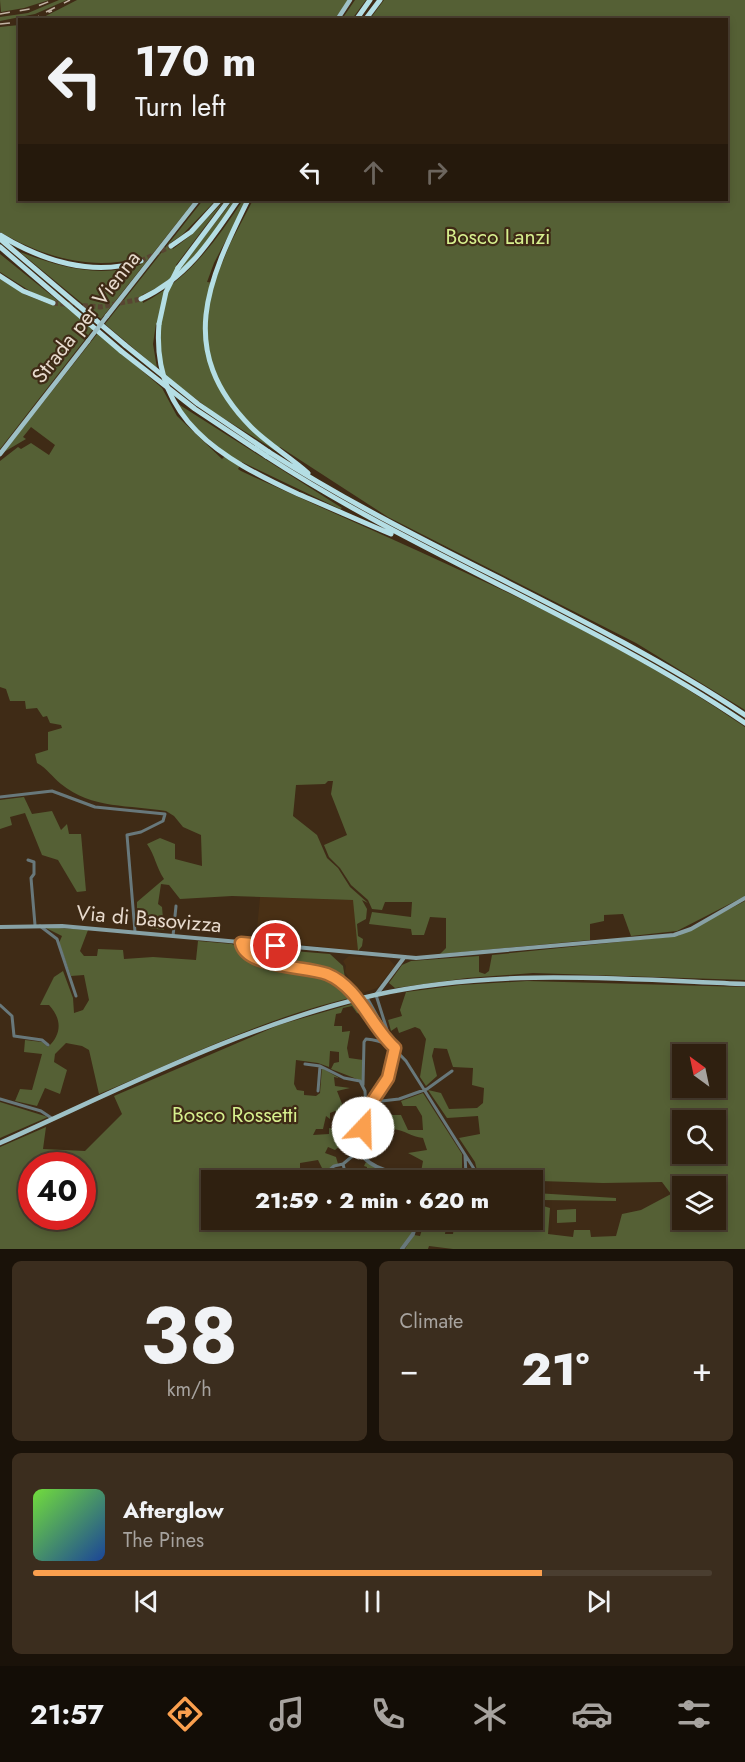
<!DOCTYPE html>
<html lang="en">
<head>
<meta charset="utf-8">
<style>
  body { margin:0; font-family:Jost,sans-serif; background:#3b2d1e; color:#f1f3f6; height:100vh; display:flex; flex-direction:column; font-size:22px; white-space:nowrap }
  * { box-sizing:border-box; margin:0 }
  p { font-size:20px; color:#a7a39f }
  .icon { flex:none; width:33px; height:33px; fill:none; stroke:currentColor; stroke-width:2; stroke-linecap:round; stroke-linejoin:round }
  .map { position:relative; height:1249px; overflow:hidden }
  .sheet { display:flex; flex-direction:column; gap:12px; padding:12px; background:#1a1209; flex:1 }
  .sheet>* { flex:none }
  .top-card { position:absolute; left:18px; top:18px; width:710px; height:183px; border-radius:0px; box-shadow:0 3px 9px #0003,0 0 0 2px #4a3e30; background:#2f2010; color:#f1f3f6; overflow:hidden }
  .needle { width:39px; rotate:327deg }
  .controls { position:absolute; left:672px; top:1044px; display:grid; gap:12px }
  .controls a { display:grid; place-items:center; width:54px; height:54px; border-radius:0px; background:#2f2010; box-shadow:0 3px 9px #0003,0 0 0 2px #4a3e30; font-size:30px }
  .speed { position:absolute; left:18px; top:1152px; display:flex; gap:12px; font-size:30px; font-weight:700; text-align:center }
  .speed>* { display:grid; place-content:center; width:78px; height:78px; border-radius:50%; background:#2f2010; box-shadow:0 3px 9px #0003,0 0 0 2px #4a3e30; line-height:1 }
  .speed .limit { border:9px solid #d22; background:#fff; color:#111 }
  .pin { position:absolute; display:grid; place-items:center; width:51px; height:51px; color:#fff; margin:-26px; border:3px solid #fff; border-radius:50%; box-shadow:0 2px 6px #0007 }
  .me { position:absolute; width:66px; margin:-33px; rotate:21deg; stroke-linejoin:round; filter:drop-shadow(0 0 4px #0008) }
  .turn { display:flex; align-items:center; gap:21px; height:126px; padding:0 18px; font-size:27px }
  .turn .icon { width:78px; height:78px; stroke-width:2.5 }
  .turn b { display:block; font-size:42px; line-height:51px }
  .lanes { display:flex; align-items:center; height:57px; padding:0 18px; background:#0003; justify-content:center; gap:30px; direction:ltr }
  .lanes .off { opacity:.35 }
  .big { font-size:45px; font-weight:800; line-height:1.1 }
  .sheet .card { flex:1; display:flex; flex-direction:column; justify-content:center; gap:9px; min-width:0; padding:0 21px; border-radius:9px; background:#3b2d1e }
  .sheet .dial { align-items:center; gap:0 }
  .dial b { font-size:78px; line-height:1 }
  .song { display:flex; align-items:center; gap:18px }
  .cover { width:72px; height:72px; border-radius:9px; background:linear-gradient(135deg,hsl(100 70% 55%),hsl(220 70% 35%)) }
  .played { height:6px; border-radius:3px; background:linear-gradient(90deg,#fa9f4e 75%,#4a3e30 75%) }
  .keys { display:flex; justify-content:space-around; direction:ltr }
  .heat { display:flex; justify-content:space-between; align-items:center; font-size:33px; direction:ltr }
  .sheet .tiles { flex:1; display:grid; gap:12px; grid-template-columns:1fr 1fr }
  .card:last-child { grid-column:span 2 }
  .trip { position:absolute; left:201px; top:1170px; width:342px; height:60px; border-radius:0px; background:#2f2010; box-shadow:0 3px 9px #0003,0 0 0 2px #4a3e30; font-weight:800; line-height:60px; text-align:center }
  .tabs { display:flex; height:96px; justify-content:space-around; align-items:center; background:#130d06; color:#a7a39f }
  .tabs .icon { width:42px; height:42px }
  .tabs .selected { color:#fa9f4e }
  .tabs b { font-size:27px; color:#f1f3f6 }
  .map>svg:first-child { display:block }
  .built { fill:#493015 }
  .green { fill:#556035; fill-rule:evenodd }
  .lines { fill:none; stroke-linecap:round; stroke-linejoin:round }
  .motorway-tunnel { stroke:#584532; stroke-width:5; stroke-dasharray:5 2.5; stroke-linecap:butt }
  .minor { stroke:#68787b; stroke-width:3 }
  .tertiary { stroke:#68787b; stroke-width:4 }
  .secondary { stroke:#87a1a5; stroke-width:4 }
  .primary { stroke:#9ec1c6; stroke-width:4.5 }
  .motorway { stroke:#b4dee4; stroke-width:5 }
  .rail { stroke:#c2b3a4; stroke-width:1.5; stroke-dasharray:10 10; stroke-linecap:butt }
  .tertiary-bridge { stroke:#68787b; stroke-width:4 }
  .primary-bridge { stroke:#9ec1c6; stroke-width:4.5 }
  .motorway-bridge { stroke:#b4dee4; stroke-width:5 }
  .route-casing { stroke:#a26733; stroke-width:15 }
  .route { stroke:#fa9f4e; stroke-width:10 }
  .labels { text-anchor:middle; stroke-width:4.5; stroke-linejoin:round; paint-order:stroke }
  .park-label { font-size:21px; fill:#d7f08e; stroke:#3f2b16 }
  .street-label { font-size:21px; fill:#e8dbce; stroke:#3f2b16 }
</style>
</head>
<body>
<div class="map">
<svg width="745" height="1249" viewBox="0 0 745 1249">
  <rect width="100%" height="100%" fill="#3f2b16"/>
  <path class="built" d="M260 897 354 900 358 951 272 941 271 931 257 929Z
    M349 956 389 959 395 966 377 988 360 994 345 972 346 966 343 961Z"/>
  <path class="green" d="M0 0H49L24 8 1 12Z
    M59 0H67L35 14 0 21V17L28 13Z
    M77 0H348L335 19 38 20Z
    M355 0H366L352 19H342Z
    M384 0H745V710L636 643 388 517 280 447 276 451 212 411 162 373 160 324H156L153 344 157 368 105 324 203 200H216L182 235 170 243 173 249 190 236 225 200 176 265 179 269 233 200H236C211 237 185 277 142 295L143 303C189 279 215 242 243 200H247L214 263 207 282 214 283 230 244 253 200H726V20L370 19Z
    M19 25 20 200H195L101 319 20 252C61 267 99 279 142 264L139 258C90 271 44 257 0 232V27Z
    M0 254 93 329 0 449V279L26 295 52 305 0 272Z
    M98 333 162 388 177 416 222 459 227 454 197 429 175 402 342 508 340 509 242 462 238 469 241 471C412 550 590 620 745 727V896L677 931 631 936 623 914 604 915V921L590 924V940L440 954 446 948V918L430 917 424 935H412L411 929 369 924 372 912 411 917 412 902H385L382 910 372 909 368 900 351 885 340 868 329 857 324 845 347 835 331 794 333 781H328L325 784 296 785 293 816 317 835 327 858 338 868 350 887 368 903 362 900 367 909 366 919 357 924 358 936 363 939 362 946 358 951 353 900 232 896 180 899 169 885 161 884 158 904 162 907 164 930 149 928 150 916 137 917V902L164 879C156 867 155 855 147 844L160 838 175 844V859L202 866 201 835 183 827 174 816 166 811C131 805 91 809 61 784 52 777 48 769 37 763L35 754 48 750V732L62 728 61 725 50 723 47 716 43 717 37 708 26 709 25 701H10L6 689 0 687V461L18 447 21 449 31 443 49 455 55 445 31 427 23 437 26 439 4 452Z
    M24 797 32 814 52 811 61 830 67 824 69 834H81L86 891 77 892 58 860 42 855 25 813 10 817 12 825 0 829V800Z
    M745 901V980L533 973 467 978 395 988 389 983 402 965 411 961 479 956V972L485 974 489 971 492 955 678 936Z
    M44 927 88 930 80 951 84 956H97L98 949 123 950 124 959 153 957 196 960 198 941 232 944 239 948 243 955 260 963 320 975 330 979 347 992 350 988C327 963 286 963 254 956L245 947 330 954 343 966 345 978 358 996C268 1016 184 1058 99 1094L89 1050 82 1046 66 1043 55 1054 54 1062 67 1070 60 1094 45 1088 37 1106 15 1101 20 1089 32 1090 42 1054 24 1052 25 1040 42 1042 48 1047C62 1034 62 1019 49 1005H40L54 977 63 971 73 998 74 1013 83 1010 89 1000 84 975 71 976 59 943 62 936Z
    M527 981 745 987V1249H453L429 1246 428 1249H405L414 1235 420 1236 425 1220 447 1221 445 1234H453L455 1220H532L533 1187 535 1193 616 1198V1201L542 1200 540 1205 550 1208 548 1234 573 1237 574 1230H590L591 1237 616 1236 622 1214 641 1210 671 1194 662 1182 603 1183 479 1179 475 1162 459 1138 480 1134 478 1116 447 1118 428 1090 441 1093 449 1109 477 1108 483 1103 484 1088 472 1085 473 1068 453 1067 447 1049 434 1048 432 1056 437 1076 426 1086 420 1077 426 1039 420 1029 415 1027 399 1033 397 1027 391 1031 388 1020 402 1016 400 1010 406 992 460 985ZM682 1054H716V1088H682ZM682 1120H716V1154H682ZM682 1186H716V1220H682Z
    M355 1003 386 1041 376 1037 375 1030 370 1022 366 1021 364 1015 357 1013 352 1006 343 1008 341 1013 336 1014 334 1026H342V1032L350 1031 347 1048 349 1058 363 1060 362 1081 331 1069 334 1063 339 1062V1052L330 1051 329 1067 318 1063 296 1060 294 1084 297 1090 304 1091V1095L316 1096 320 1093 322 1068 339 1078 334 1077 335 1086 350 1088 337 1091 346 1114 341 1117 335 1111 330 1113V1119L326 1116 323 1129H316L313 1135 329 1134V1128L335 1129V1142L340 1146 335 1150 328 1147 325 1153 336 1157 338 1164 324 1172 318 1160 300 1163V1177L307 1180H212V1220H389L386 1222 390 1232 404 1220H415L411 1236 401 1249H0V1147L46 1127 43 1149 85 1151 122 1114 114 1096 279 1025ZM32 1166H82V1216H32Z
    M423 1093 462 1154V1172H421L423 1161 408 1153 427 1150 423 1138C411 1137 405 1130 393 1129L387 1122 379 1121 386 1115H401L408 1130H423L422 1116 416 1106H403L401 1101Z
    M0 1102 48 1117 0 1138Z
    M366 1162 375 1167 373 1180H350L358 1173 367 1171V1167L364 1166Z
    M576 1209V1222L557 1223V1210Z"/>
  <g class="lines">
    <path class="motorway-tunnel" d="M141 261 171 246
      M53 303 100 307 141 299"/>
    <path class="minor" d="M0 797 52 791 95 807 165 814 163 821 141 832 127 835 135 932
      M28 860 34 862V874L31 878 35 925
      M40 926 57 939 76 996
      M173 936 176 906
      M376 995 388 1033
      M0 1005 12 1016 14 1036 42 1040 48 1045
      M305 1064 320 1066 344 1078 360 1081 365 1091 366 1111
      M363 1085 364 1042 366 1039C384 1040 394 1048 406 1061L476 1172V1176H414
      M318 1091 320 1066
      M0 1099 41 1111 53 1119
      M373 1102 399 1099 427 1089 452 1071
      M335 1123 338 1133 354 1140 361 1147
      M465 1155 466 1175
      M343 1164 347 1180
      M318 1180 334 1166 343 1164 361 1149"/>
    <path class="tertiary" d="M241 943 244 951 253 958 327 974 349 990
      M366 997 395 1049 388 1078 366 1111 361 1153C368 1168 400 1176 414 1176L415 1180
      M363 1008 394 1048
      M402 1249 413 1234 417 1220"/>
    <path class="secondary" d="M0 927 62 926 416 958 674 935 691 929 745 898
      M376 995 403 959"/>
    <path class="primary" d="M337 20 350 0
      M107 316 198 200
      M0 454 88 341
      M0 1143C121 1089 245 1024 375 995 497 968 621 979 745 984"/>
    <path class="motorway" d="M356 20 370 0
      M365 20 380 0
      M248 200C208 281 175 350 251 427 268 444 290 457 308 473
      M0 235C42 261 93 277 141 261
      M0 239 125 345
      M171 246 191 232 220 200
      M0 247 121 351
      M178 268 229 200
      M0 276 23 291 53 303
      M141 299C187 278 211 240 238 200
      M159 324C151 419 222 459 298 494 329 507 360 521 391 534
      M269 452C422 550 593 614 745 715
      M266 456C420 556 593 620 745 723"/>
    <path class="rail" d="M46 12 70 0
      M0 14 30 9 53 0
      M30 20 52 11
      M0 24 20 22"/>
    <path class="tertiary-bridge" d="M349 990 363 1008"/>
    <path class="primary-bridge" d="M88 341 107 316"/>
    <path class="motorway-bridge" d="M159 324 166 292 178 268
      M125 345 198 404 269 452
      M121 351 195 409 266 456"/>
  </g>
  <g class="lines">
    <defs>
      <path id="route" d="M276 946 241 943C246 968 306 966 327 974 359 987 371 1027 395 1048L388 1078 366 1111 363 1128"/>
    </defs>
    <use href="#route" class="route-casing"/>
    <use href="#route" class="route"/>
  </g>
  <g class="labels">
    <g class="park-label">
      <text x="498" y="244">Bosco Lanzi</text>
      <text x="235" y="1122">Bosco Rossetti</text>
    </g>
    <g class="street-label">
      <text transform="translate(86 317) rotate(-52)" y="7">Strada per Vienna</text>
      <text transform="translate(149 919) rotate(5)" y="7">Via di Basovizza</text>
    </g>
  </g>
</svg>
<div class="controls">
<a><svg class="needle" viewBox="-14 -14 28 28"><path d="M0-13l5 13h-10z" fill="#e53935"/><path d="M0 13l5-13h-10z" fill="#a7a39f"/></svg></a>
<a><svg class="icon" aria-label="search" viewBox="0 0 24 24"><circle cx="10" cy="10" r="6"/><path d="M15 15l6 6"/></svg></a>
<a><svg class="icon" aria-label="layers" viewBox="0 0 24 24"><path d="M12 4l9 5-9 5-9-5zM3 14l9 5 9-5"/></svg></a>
</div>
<div class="speed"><div class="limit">40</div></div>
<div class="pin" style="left:276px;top:946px;background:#d93025"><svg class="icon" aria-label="arrive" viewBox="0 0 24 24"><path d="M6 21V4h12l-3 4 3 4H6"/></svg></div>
<svg class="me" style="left:363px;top:1128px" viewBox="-20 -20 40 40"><circle r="19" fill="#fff"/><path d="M0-13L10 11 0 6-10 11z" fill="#fa9f4e"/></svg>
<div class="trip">21:59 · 2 min · 620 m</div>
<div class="top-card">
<div class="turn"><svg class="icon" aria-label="left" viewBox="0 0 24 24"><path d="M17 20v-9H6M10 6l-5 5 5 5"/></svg><div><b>170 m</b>Turn left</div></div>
<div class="lanes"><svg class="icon" aria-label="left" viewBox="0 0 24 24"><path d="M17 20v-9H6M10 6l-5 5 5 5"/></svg><svg class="icon off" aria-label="ahead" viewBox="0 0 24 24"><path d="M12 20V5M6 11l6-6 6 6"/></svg><svg class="icon off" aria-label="right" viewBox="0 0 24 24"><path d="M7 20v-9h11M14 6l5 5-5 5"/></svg></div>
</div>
</div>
<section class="sheet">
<div class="tiles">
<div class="card dial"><b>38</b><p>km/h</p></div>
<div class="card"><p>Climate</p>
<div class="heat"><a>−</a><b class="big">21°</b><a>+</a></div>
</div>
<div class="card">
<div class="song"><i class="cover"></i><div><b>Afterglow</b><p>The Pines</p></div></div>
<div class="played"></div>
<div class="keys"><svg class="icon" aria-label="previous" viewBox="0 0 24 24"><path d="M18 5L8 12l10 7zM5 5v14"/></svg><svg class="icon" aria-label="pause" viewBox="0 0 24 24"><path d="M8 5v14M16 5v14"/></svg><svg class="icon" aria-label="next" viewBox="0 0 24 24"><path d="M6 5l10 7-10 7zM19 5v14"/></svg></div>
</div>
</div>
</section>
<nav class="tabs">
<b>21:57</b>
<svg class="icon selected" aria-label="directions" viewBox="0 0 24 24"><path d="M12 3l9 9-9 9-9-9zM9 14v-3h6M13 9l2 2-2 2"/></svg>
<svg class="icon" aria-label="music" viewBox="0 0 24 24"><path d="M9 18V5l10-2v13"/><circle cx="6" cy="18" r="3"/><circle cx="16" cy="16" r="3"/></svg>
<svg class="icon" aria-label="phone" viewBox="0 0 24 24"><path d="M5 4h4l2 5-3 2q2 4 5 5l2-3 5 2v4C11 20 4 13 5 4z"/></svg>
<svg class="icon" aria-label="climate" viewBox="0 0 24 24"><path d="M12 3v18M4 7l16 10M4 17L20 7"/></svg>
<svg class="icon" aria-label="car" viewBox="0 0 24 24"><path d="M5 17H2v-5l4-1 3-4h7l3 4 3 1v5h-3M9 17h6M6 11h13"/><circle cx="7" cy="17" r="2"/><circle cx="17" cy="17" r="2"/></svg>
<svg class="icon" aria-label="filters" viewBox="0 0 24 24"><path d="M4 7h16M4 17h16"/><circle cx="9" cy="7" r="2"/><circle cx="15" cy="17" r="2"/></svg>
</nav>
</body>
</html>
